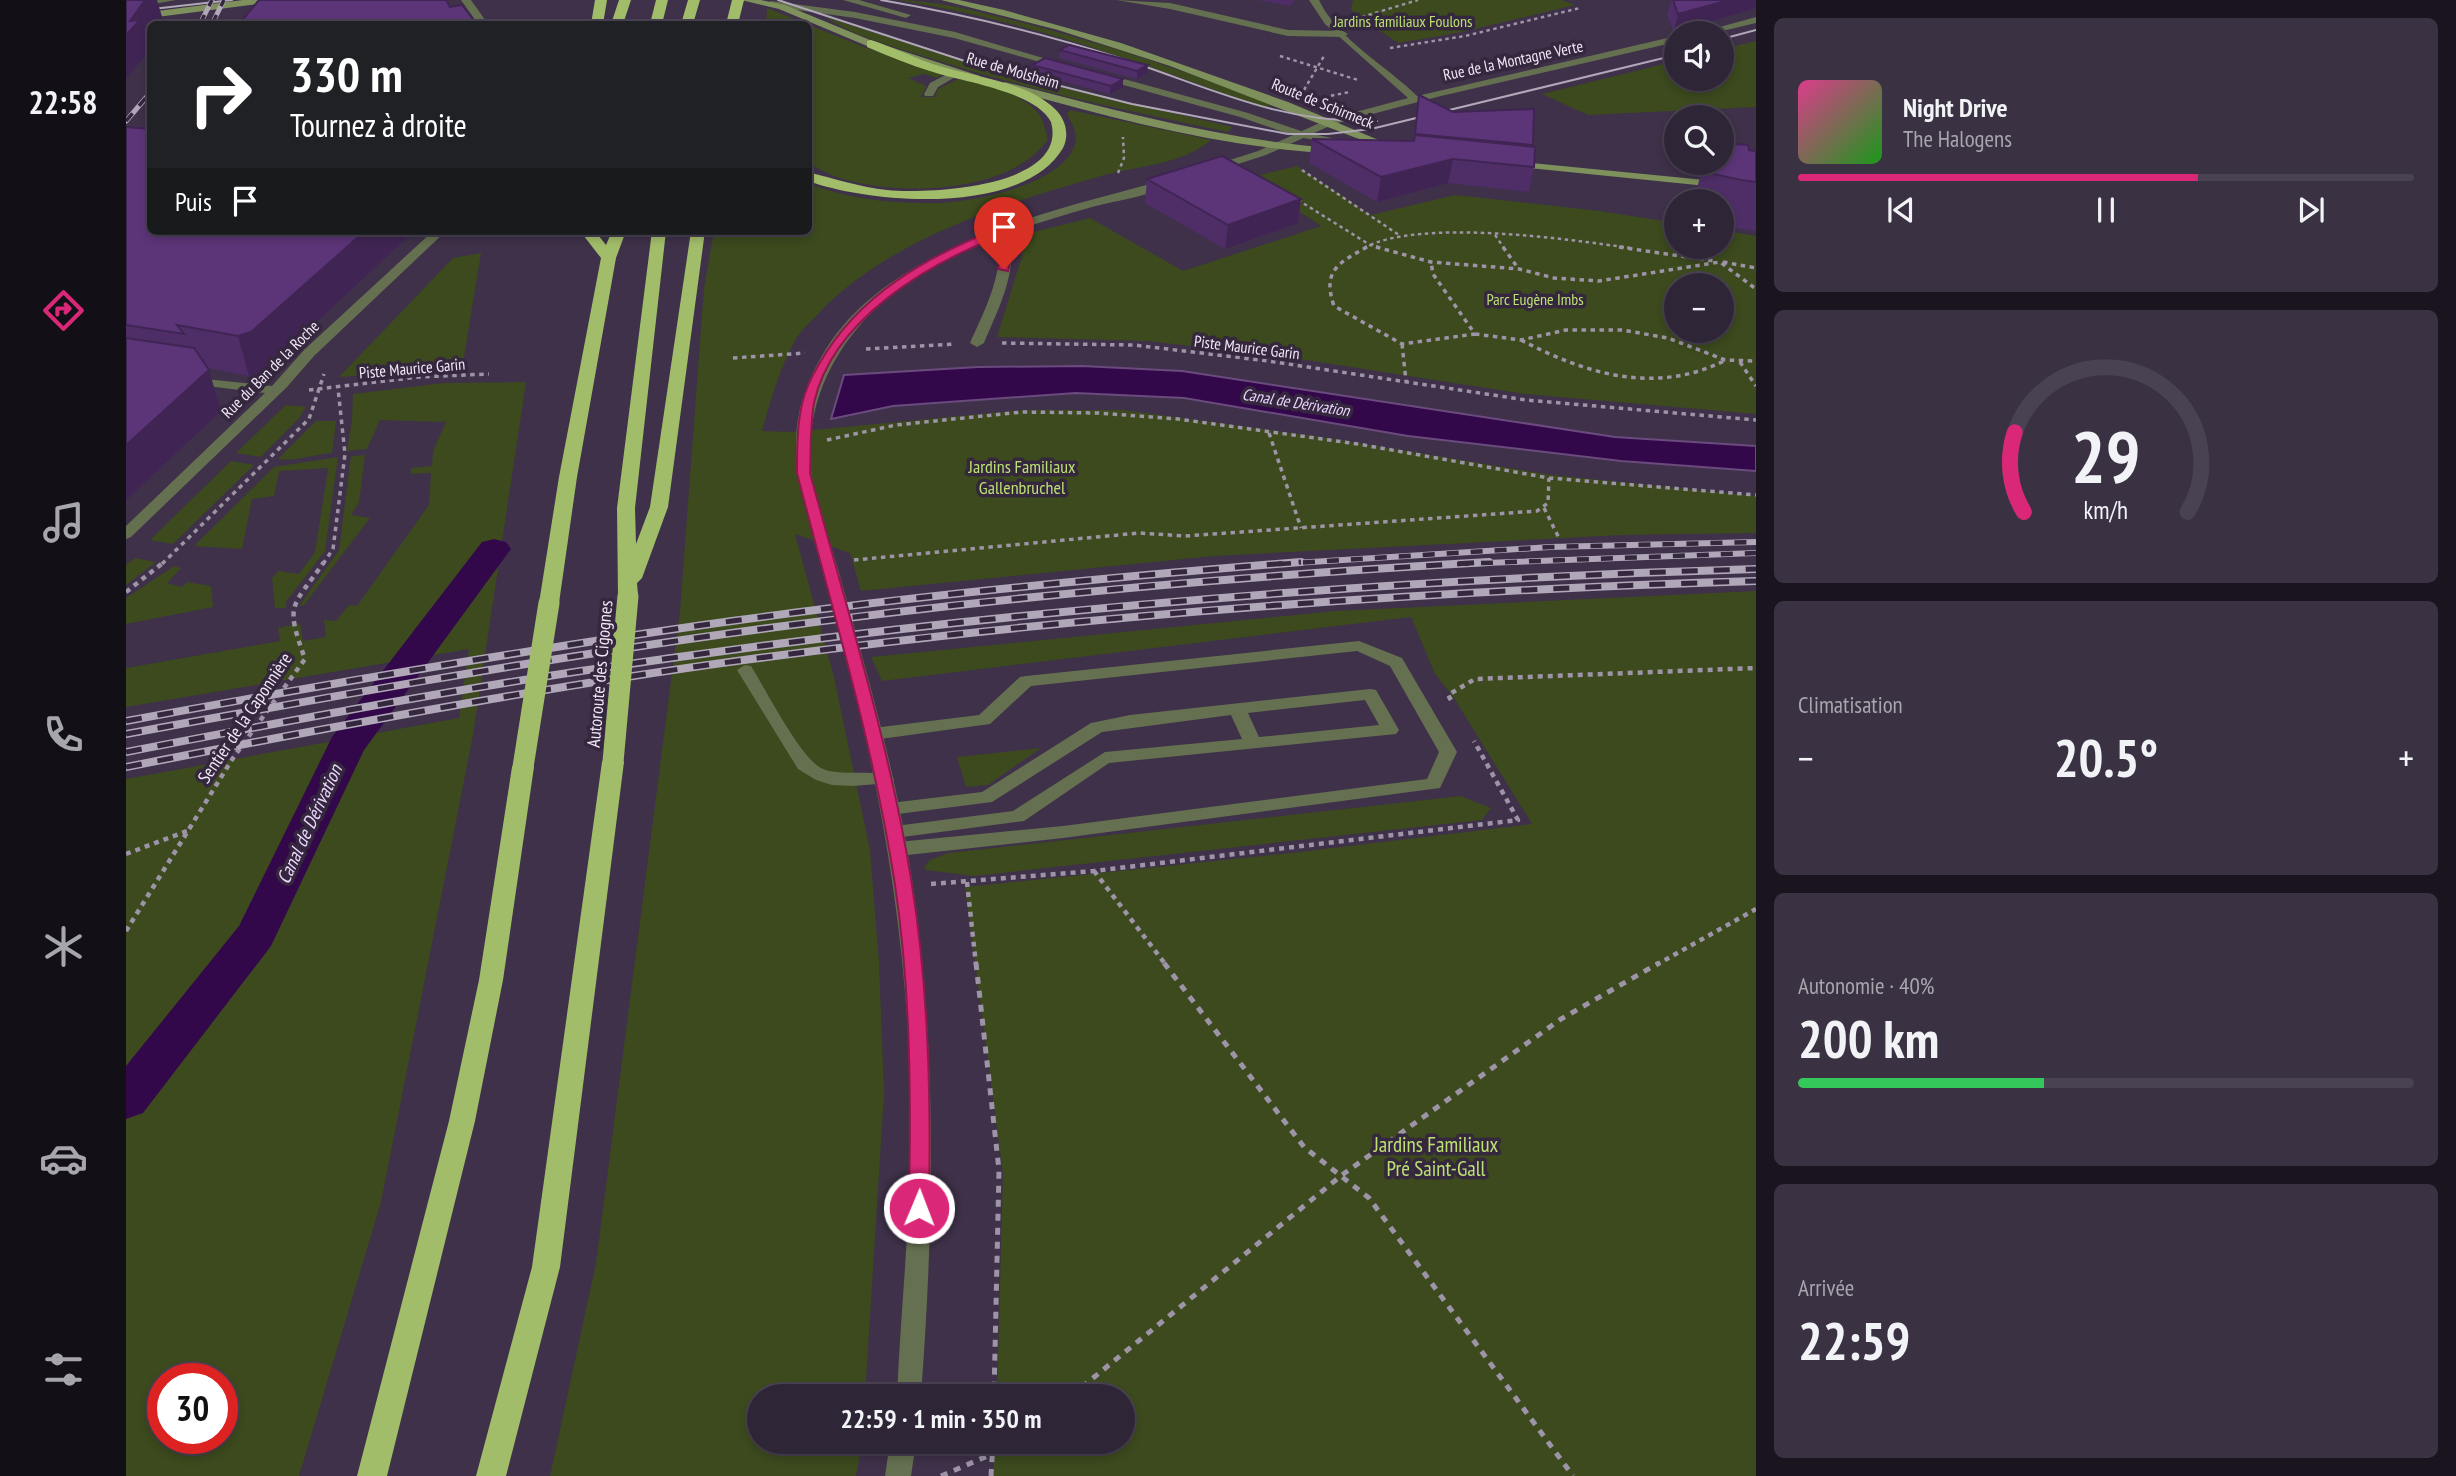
<!DOCTYPE html>
<html lang="fr">
<head>
<meta charset="utf-8">
<style>
  body { margin:0; font-family:"PT Sans Narrow",sans-serif; background:#3a3142; color:#f1f3f6; height:100vh; display:flex; flex-direction:column; font-size:26px; white-space:nowrap }
  * { box-sizing:border-box; margin:0 }
  p { font-size:23px; color:#a7a5ad }
  .icon { flex:none; width:38px; height:38px; fill:none; stroke:currentColor; stroke-width:2; stroke-linecap:round; stroke-linejoin:round }
  .map { position:relative; flex:1; overflow:hidden }
  .drawer { display:flex; flex-direction:column; gap:18px; padding:18px; background:#19141e; width:700px }
  .drawer>* { flex:none }
  .guide { position:absolute; left:21px; top:21px; width:665px; height:214px; border-radius:10px; box-shadow:0 4px 10px #0003,0 0 0 2px #494252; background:#202124; color:#fff; overflow:hidden }
  .tools { position:absolute; left:1538px; top:21px; display:grid; gap:14px }
  .tools a { display:grid; place-items:center; width:70px; height:70px; border-radius:50%; background:#2e2537; box-shadow:0 4px 10px #0003,0 0 0 2px #494252; font-size:35px }
  .speed { position:absolute; left:21px; top:1363px; display:flex; gap:14px; font-size:35px; font-weight:700; text-align:center }
  .speed>* { display:grid; place-content:center; width:91px; height:91px; border-radius:50%; background:#2e2537; box-shadow:0 4px 10px #0003,0 0 0 2px #494252; line-height:1 }
  .speed .limit { border:10px solid #d22; background:#fff; color:#111 }
  .pin { position:absolute; display:grid; place-items:center; width:60px; height:60px; color:#fff; margin:-72px -30px; border-radius:50% 50% 50% 0; rotate:-45deg; box-shadow:0 0 7px #0007 }
  .pin .icon { rotate:45deg }
  .me { position:absolute; width:77px; margin:-38px; rotate:1deg; stroke-linejoin:round; filter:drop-shadow(0 0 5px #0008) }
  .turn { display:flex; align-items:center; gap:24px; height:147px; padding:0 28px; font-size:32px }
  .turn .icon { width:91px; height:91px; stroke-width:2.5 }
  .turn b { display:block; font-size:49px; line-height:60px }
  .then { display:flex; align-items:center; height:66px; padding:0 28px; background:#0003; gap:14px; font-size:26px }
  .big { font-size:52px; font-weight:700; line-height:1.1 }
  .drawer .tile { flex:1; display:flex; flex-direction:column; justify-content:center; gap:10px; min-width:0; padding:0 24px; border-radius:10px; background:#3a3142 }
  .drawer .dial { align-items:center; gap:0 }
  .dial svg { height:182px; overflow:visible; fill:none; stroke:#494252; stroke-width:7; stroke-linecap:round; text-anchor:middle }
  .dial text { fill:#f1f3f6; stroke:none }
  .song { display:flex; align-items:center; gap:21px }
  .cover { width:84px; height:84px; border-radius:10px; background:linear-gradient(135deg,hsl(330 70% 55%),hsl(120 70% 35%)) }
  .played { height:7px; border-radius:4px; background:linear-gradient(90deg,#db2777 65%,#494252 65%) }
  .keys { display:flex; justify-content:space-around; direction:ltr }
  .heat { display:flex; justify-content:space-between; align-items:center; font-size:38px; direction:ltr }
  .charge { height:10px; border-radius:5px; background:linear-gradient(90deg,#34c759 40%,#494252 0) }
  .trip { position:absolute; left:621px; top:1384px; width:388px; height:70px; border-radius:35px; background:#2e2537; box-shadow:0 4px 10px #0003,0 0 0 2px #494252; font-weight:700; line-height:70px; text-align:center }
  main { display:flex; flex:1; min-height:0 }
  .menu { display:flex; flex-direction:column; width:126px; justify-content:space-around; align-items:center; background:#120f16; color:#a7a5ad }
  .menu .icon { width:49px; height:49px }
  .menu .on { color:#db2777 }
  .menu b { font-size:32px; color:#f1f3f6 }
  .map>svg:first-child { display:block }
  .green { fill:#3c4a1e; fill-rule:evenodd }
  .water { fill:#33084b; stroke:#6b4b7e; stroke-width:2 }
  .lines { fill:none; stroke-linecap:round; stroke-linejoin:round }
  .canal { fill:#33084b; fill-rule:evenodd }
  .path-far3 { stroke:#9e94a7; stroke-width:2.5; stroke-dasharray:3.5 3.5; stroke-linecap:butt }
  .path-far2 { stroke:#9e94a7; stroke-width:3.5; stroke-dasharray:4.5 4.5; stroke-linecap:butt }
  .path-far1 { stroke:#9e94a7; stroke-width:4.5; stroke-dasharray:5 5; stroke-linecap:butt }
  .path { stroke:#9e94a7; stroke-width:5; stroke-dasharray:7 7; stroke-linecap:butt }
  .lane { fill:#657050; fill-rule:evenodd }
  .street { fill:#657050; fill-rule:evenodd }
  .secondary { fill:#7e905b; fill-rule:evenodd }
  .highway { fill:#a2bd6a; fill-rule:evenodd }
  .tram { stroke:#b0a7b9; stroke-width:2 }
  .rail-far2-casing { stroke:#b0a7b9; stroke-width:5 }
  .rail-far1-casing { stroke:#b0a7b9; stroke-width:6 }
  .rail-casing { stroke:#b0a7b9; stroke-width:8 }
  .rail-far2 { stroke:#34273e; stroke-width:3.5; stroke-dasharray:10; stroke-linecap:butt }
  .rail-far1 { stroke:#34273e; stroke-width:4.5; stroke-dasharray:12; stroke-linecap:butt }
  .rail { stroke:#34273e; stroke-width:5; stroke-dasharray:16; stroke-linecap:butt }
  .highway-bridge { stroke:#a2bd6a; stroke-width:21 }
  .wall { fill:#4f2e67 }
  .shaded-wall { fill:#402554 }
  .building { fill:#5c3578; stroke:#402554; stroke-width:2 }
  .route { fill:#db2777; stroke:#8e194d; stroke-width:2 }
  .labels { text-anchor:middle; stroke-width:7; stroke-linejoin:round; paint-order:stroke }
  .far-park-label { font-size:16px; fill:#bce071; stroke:#34273e }
  .far-street-label { font-size:16px; fill:#efe7f6; stroke:#34273e }
  .far-water-label { font-size:16px; font-style:italic; fill:#ebd6fe; stroke:#34273e }
  .park-label { font-size:18px; fill:#bce071; stroke:#34273e }
  .street-label { font-size:18px; fill:#efe7f6; stroke:#34273e }
  .water-label { font-size:19px; font-style:italic; fill:#ebd6fe; stroke:#34273e }
  .near-park-label { font-size:21px; fill:#bce071; stroke:#34273e }
</style>
</head>
<body>
<main>
<nav class="menu">
<b>22:58</b>
<svg class="icon on" aria-label="directions" viewBox="0 0 24 24"><path d="M12 3l9 9-9 9-9-9zM9 14v-3h6M13 9l2 2-2 2"/></svg>
<svg class="icon" aria-label="music" viewBox="0 0 24 24"><path d="M9 18V5l10-2v13"/><circle cx="6" cy="18" r="3"/><circle cx="16" cy="16" r="3"/></svg>
<svg class="icon" aria-label="phone" viewBox="0 0 24 24"><path d="M5 4h4l2 5-3 2q2 4 5 5l2-3 5 2v4C11 20 4 13 5 4z"/></svg>
<svg class="icon" aria-label="climate" viewBox="0 0 24 24"><path d="M12 3v18M4 7l16 10M4 17L20 7"/></svg>
<svg class="icon" aria-label="car" viewBox="0 0 24 24"><path d="M5 17H2v-5l4-1 3-4h7l3 4 3 1v5h-3M9 17h6M6 11h13"/><circle cx="7" cy="17" r="2"/><circle cx="17" cy="17" r="2"/></svg>
<svg class="icon" aria-label="filters" viewBox="0 0 24 24"><path d="M4 7h16M4 17h16"/><circle cx="9" cy="7" r="2"/><circle cx="15" cy="17" r="2"/></svg>
</nav>
<div class="map">
<svg width="1630" height="1476" viewBox="0 0 1630 1476">
  <rect width="100%" height="100%" fill="#3e3149"/>
  <path class="green" d="M769 0C812 0 852 12 894 22 980 44 1064 73 1147 104L1139 108 1132 106C1014 62 893 18 769 0Z
    M1227 0H1436L1449 5 1336 32 1272 43 1230 15 1225 9Z
    M641 8 738 47 818 74 811 78 798 74 782 78 800 86 795 97H809L812 89 832 79C856 82 896 93 912 113 918 120 919 131 922 139 885 194 774 196 717 179 705 176 694 169 683 164L682 24H640Z
    M699 17 881 75 1107 127 1101 132C998 110 897 89 797 56 765 46 725 35 699 17Z
    M1630 41V107L1462 115 1416 94 1550 61V79H1596V49Z
    M944 110 1085 140C1056 165 1010 166 975 176 880 203 762 239 692 314 685 321 677 329 671 337 654 367 645 398 636 431L666 432 898 410H997L1202 438 1426 475 1630 496V533L1497 535 1088 556 735 591 724 553 669 534 708 677 744 850 753 962 758 1094 739 1396H634V1442H736L730 1476H424L470 1263 554 611 578 288 588 231H682L683 184C723 199 767 204 810 203 847 202 937 185 949 144 952 132 946 124 941 114Z
    M1171 166 1245 215 1329 195 1474 211 1550 223V247H1596V230L1630 236V414L1399 394 1180 360 1022 341 871 337 903 233 964 218 1057 271 1195 226 1122 178ZM1550 285H1596V331H1550Z
    M355 253 336 369 213 377 327 258Z
    M400 382 347 735 255 1202 173 1476H0V779L333 718 343 649 0 707V668L154 641 152 628 174 623 177 641 200 637 198 620 210 621 223 605 231 606 303 505 305 473 285 474V468L306 466 307 451 320 422 254 420 241 449 221 451 226 419 227 394 318 383ZM37 1379H96V1438H37Z
    M160 405 180 407 173 418 135 457 110 453Z
    M190 421H210L206 453C187 454 170 462 152 459Z
    M239 455 233 503 225 515 244 518 178 605 173 606 213 550 225 456Z
    M212 457 199 551 160 602V608H149L146 578 152 571 173 574 189 552 202 468 153 471 148 496 126 499 116 549 68 546 148 467Z
    M105 461 128 465 47 544 24 540Z
    M9 558 30 562 0 585V565Z
    M48 566 55 568 41 583 56 587 61 582 85 586 87 607 0 624V598Z
    M1630 591V1476H867L869 1442H998V1396H871L877 1174 839 887 1165 853 1406 824 1328 698 1309 674 1285 617 756 681 745 657 1209 611Z
    M915 748 862 785 840 787 831 757Z
    M1335 796 1365 808 1356 820 848 876 800 870 798 867 804 860 822 853Z"/>
  <path class="water" d="M956 366 1056 371 1489 437 1630 446V471L1495 461 1282 436 1058 398 950 393 767 406 705 419 718 375 852 367Z"/>
  <g class="lines">
    <path class="canal" d="M368 539 380 542 385 549 238 750 145 946 17 1113 0 1119V1066L113 926 206 737 356 542Z"/>
    <path class="path-far3" d="M1229 19 1292 0
      M1264 48 1339 36 1454 8
      M1154 56 1232 80
      M1178 90 1198 56
      M1198 97 1224 92
      M1176 170 1273 235
      M992 173 998 158 997 137
      M1172 200 1244 245 1256 248
      M1369 235 1378 248
      M1238 248C1292 218 1442 239 1504 248"/>
    <path class="path-far2" d="M1241 247C1212 263 1196 271 1208 306L1276 344 1349 334 1307 274 1305 262
      M1250 247 1305 262 1393 269 1428 278 1473 281 1594 262 1630 289
      M1377 247 1392 268
      M1493 247 1588 261
      M1597 262 1630 268
      M1349 334 1395 340 1440 330H1496L1542 338 1599 360 1630 361
      M1395 340C1460 374 1528 395 1598 361
      M876 343 1008 345 1142 361 1400 400 1630 420
      M1276 344 1280 381
      M740 349 829 344
      M607 358 679 353
      M1614 362 1630 386
      M183 390 293 377 363 374
      M1143 433 1175 528
      M701 440 770 425 896 412 972 413 1052 419 1232 444 1423 478 1630 495
      M1418 508 1433 538
      M728 560 1013 533 1059 536 1411 511 1422 503 1423 478
      M36 564 183 419 198 374
      M197 564 207 549 219 454 212 388"/>
    <path class="path-far1" d="M0 592 38 562
      M1325 700 1322 695 1349 679 1630 668
      M0 854 64 830
      M968 871 1040 965
      M841 882 850 965
      M805 884 968 871 1392 820 1348 741
      M0 931 107 758 179 659C159 603 165 609 198 562
      M1530 965 1630 909"/>
    <path class="path" d="M850 963 873 1170 868 1396
      M1038 963 1178 1147 1243 1198 1447 1476
      M945 1396 1216 1175 1435 1019 1533 963
      M815 1476 866 1454 884 1442
      M865 1476 867 1442"/>
    <path class="lane" d="M50 0 10 7 5 4 20 0Z
      M717 0H733L785 15 780 18Z
      M990 0 1044 3 1162 30 1217 31 1222 34 1217 37 1162 36 1044 9Z
      M645 1 729 12 829 32 944 66 939 69 828 38 729 18 642 6 640 4Z
      M829 70 838 72 812 87 807 96H799L798 94 804 83Z
      M976 73 1122 113 1178 132 1228 143 1222 146 1172 137 1114 117 972 78 971 76Z
      M877 226 883 230C893 270 873 307 858 343L851 347 844 343C860 307 880 270 871 230Z
      M1233 641 1276 658 1331 752 1314 788 937 838 772 856 765 854 763 849 765 844 772 842 937 826 1301 779 1313 752 1264 666 1231 651 905 686 864 724 747 740 738 734 747 728 853 715 894 677 900 676Z
      M619 665 625 666C640 690 674 757 695 768 713 778 760 767 768 779L765 783 727 786 706 785 690 780 672 769 611 670Z
      M1244 689 1250 690 1273 730 1270 734 983 763 898 821 769 838 762 837 760 832 762 827 769 826 887 811 979 752 1116 739 1105 715 976 732 866 802 764 815 758 813 755 809 758 805 764 803 856 792 965 723 1004 715ZM1239 700 1253 725 1133 737 1122 713Z"/>
    <path class="street" d="M335 0H345L362 24H352Z
      M1183 0H1193C1210 38 1262 67 1291 96L1550 36V42L1315 96 1208 124 1140 155 1090 171H1082V167L1132 151 1200 120 1282 98 1199 24Z
      M1630 17V23L1588 33H1572Z
      M1039 180 1049 182C1027 196 992 200 966 207 892 228 799 257 745 313 703 356 679 410 685 471 689 503 703 538 712 569 732 641 753 714 769 787 813 989 810 1192 795 1396H771C775 1302 786 1207 785 1112 783 960 760 813 722 665 712 625 701 585 690 545 669 468 655 422 700 349 765 245 929 210 1039 180Z
      M307 231H320L188 356 161 387 5 537 0 539V526L139 393 65 384 60 383V377L146 386 178 350Z
      M764 1442H790L785 1476H759Z"/>
    <path class="secondary" d="M117 0H145L140 3 0 21V15Z
      M615 0H635L659 5 749 42 854 76 845 78 741 46 653 9Z
      M815 0H833L878 10 995 43 1162 102 1274 149 1264 151 1044 66 932 30Z
      M879 82C989 110 1095 140 1208 148L1214 151 1208 154C1094 147 985 118 875 87L874 85Z
      M1386 161 1630 185V191L1382 166 1380 164Z"/>
    <path class="highway" d="M469 0H481L477 24H465Z
      M493 0H505L497 24H485Z
      M530 0H542L536 24H524Z
      M562 0H574L567 24H555Z
      M606 0H618L612 24H600Z
      M745 40C767 47 788 58 810 65 847 77 900 81 929 109 939 118 944 135 937 148 897 216 746 204 682 181V172C709 179 734 187 761 190 801 194 943 188 925 122 910 92 838 82 807 72 784 65 762 56 741 47V41Z
      M454 231H469L480 245 486 231H500L490 258 451 477 433 603 423 609 413 603 433 477 475 258Z
      M526 231H540L509 508 510 544 524 507 565 231H579L542 507 516 578 511 583 512 596 502 602 492 596 491 508Z
      M487 755 495 757 498 762 434 1267 380 1476H350L406 1267 476 762 479 757Z
      M397 760 405 762 408 767 377 980 349 1121 261 1476H231L323 1121 353 980 386 767 389 762Z"/>
    <path class="tram" d="M652 0 851 65 1006 104 1162 134H1202L1245 129 1550 55
      M755 0C836 14 916 33 994 58 1083 87 1153 124 1251 121
      M0 12 106 0
      M1596 39 1630 30"/>
    <defs>
      <path id="rail-far2" d="M74 24 86 0
        M86 24 98 0
        M0 121 24 93"/>
      <path id="rail-far1" d="M1153 564 1424 547 1630 542
        M1331 564 1630 553"/>
      <path id="rail" d="M0 721C201 684 403 649 606 621 795 595 985 577 1175 562
        M0 734C202 697 403 661 606 633 858 598 1110 576 1363 562
        M0 752C151 723 303 694 455 671 845 613 1236 580 1630 569
        M0 767C205 727 411 688 618 660 954 615 1291 591 1630 581"/>
    </defs>
    <use href="#rail-far2" class="rail-far2-casing"/>
    <use href="#rail-far1" class="rail-far1-casing"/>
    <use href="#rail" class="rail-casing"/>
    <use href="#rail-far2" class="rail-far2"/>
    <use href="#rail-far1" class="rail-far1"/>
    <use href="#rail" class="rail"/>
    <path class="highway-bridge" d="M487 762 502 596
      M397 767 423 603"/>
  </g>
  <path class="wall" d="M1131 0H1169L1164 6Z
    M1545 0H1630V8L1548 32 1541 15Z
    M934 50 1021 73 1011 79 933 58Z
    M906 65 997 79V87L984 94 906 73Z
    M1293 95 1327 112 1408 109 1407 146 1408 167 1403 192 1322 183 1251 202 1183 163 1186 139 1287 141Z
    M0 127 24 231H288L136 373 123 376 82 368 95 411 0 500Z
    M1604 143 1623 150 1630 151V231L1596 226V201H1572L1571 188 1574 177 1569 176 1568 163H1596Z
    M1021 179 1175 199 1172 223 1099 249 1019 203Z"/>
  <path class="shaded-wall" d="M20 0H31L37 20 33 24H24V37L20 43 23 52 0 78V35L4 21Z
    M1603 0H1630V8L1548 32 1552 14Z
    M1022 65 1021 73 1011 79V71Z
    M997 79V87L984 94 985 86Z
    M1327 159 1322 183 1251 202 1255 177Z
    M1175 199 1172 223 1099 249 1102 225Z
    M239 231H288L136 373 123 376 112 336Z
    M83 370 95 411 0 500V445Z"/>
  <path class="building" d="M0 0H19L4 21 14 20 0 35Z
    M133 0H320L324 7 336 5 350 23 349 24H113Z
    M1547 0H1603L1552 14Z
    M943 45 1022 65 1011 71 934 50Z
    M919 58 997 79 985 86 906 65Z
    M1293 95 1327 112 1408 109 1407 145 1289 134Z
    M0 127 24 129V231H239L125 332 112 336 51 325 58 334 0 325Z
    M1289 135 1409 147 1408 167 1327 159 1255 177 1186 139 1288 141Z
    M1596 143 1622 145 1623 150 1630 151V182L1615 180 1587 174 1586 163H1596Z
    M1096 156 1175 199 1102 225 1021 179Z
    M1571 163H1578L1576 168H1572Z
    M0 338 68 348 83 370 0 445Z"/>
  <path class="route" d="M873 228H881L888 244 882 271 872 269 877 244 874 236C801 264 706 320 688 403 684 426 685 450 684 473 721 610 764 745 786 885 803 992 805 1100 803 1208L800 1214 793 1216 786 1214 783 1208C785 1100 785 992 769 885 748 746 706 610 671 473 671 450 671 426 676 404 679 390 686 376 693 364 733 294 800 257 873 228Z"/>
  <g class="labels">
    <g class="far-park-label">
      <text x="1277" y="27">Jardins familiaux Foulons</text>
      <text x="1409" y="305">Parc Eugène Imbs</text>
    </g>
    <g class="far-street-label">
      <text transform="translate(1387 60) rotate(-12)" y="6">Rue de la Montagne Verte</text>
      <text transform="translate(887 70) rotate(16)" y="6">Rue de Molsheim</text>
      <text transform="translate(1197 103) rotate(22)" y="6">Route de Schirmeck</text>
      <text transform="translate(1121 347) rotate(7)" y="6">Piste Maurice Garin</text>
      <text transform="translate(286 368) rotate(-5)" y="6">Piste Maurice Garin</text>
      <text transform="translate(144 369) rotate(-45)" y="6">Rue du Ban de la Roche</text>
    </g>
    <g class="far-water-label">
      <text transform="translate(1170 402) rotate(9)" y="6">Canal de Dérivation</text>
    </g>
    <g class="park-label">
      <text x="896" y="473">Jardins Familiaux<tspan x="896" dy="21">Gallenbruchel</tspan></text>
    </g>
    <g class="street-label">
      <text transform="translate(474 674) rotate(-85)" y="6">Autoroute des Cigognes</text>
      <text transform="translate(119 718) rotate(-56)" y="6">Sentier de la Caponnière</text>
    </g>
    <g class="water-label">
      <text transform="translate(183 824) rotate(-65)" y="7">Canal de Dérivation</text>
    </g>
    <g class="near-park-label">
      <text x="1310" y="1152">Jardins Familiaux<tspan x="1310" dy="24">Pré Saint-Gall</tspan></text>
    </g>
  </g>
</svg>
<div class="tools">
<a><svg class="icon" aria-label="sound" viewBox="0 0 24 24"><path d="M4 9h4l5-4v14l-5-4H4zM17 9q2 3 0 6"/></svg></a>
<a><svg class="icon" aria-label="search" viewBox="0 0 24 24"><circle cx="10" cy="10" r="6"/><path d="M15 15l6 6"/></svg></a>
<a>+</a>
<a>−</a>
</div>
<div class="speed"><div class="limit">30</div></div>
<div class="pin" style="left:878px;top:269px;background:#d93025"><svg class="icon" aria-label="arrive" viewBox="0 0 24 24"><path d="M6 21V4h12l-3 4 3 4H6"/></svg></div>
<svg class="me" style="left:793px;top:1208px" viewBox="-20 -20 40 40"><circle r="17" fill="#db2777" stroke="#fff" stroke-width="3"/><path d="M0-11L8 9 0 5-8 9z" fill="#fff"/></svg>
<div class="trip">22:59 · 1 min · 350 m</div>
<div class="guide">
<div class="turn"><svg class="icon" aria-label="right" viewBox="0 0 24 24"><path d="M7 20v-9h11M14 6l5 5-5 5"/></svg><div><b>330 m</b>Tournez à droite</div></div>
<div class="then">Puis<svg class="icon" aria-label="arrive" viewBox="0 0 24 24"><path d="M6 21V4h12l-3 4 3 4H6"/></svg></div>
</div>
</div>
<section class="drawer">
<div class="tile">
<div class="song"><i class="cover"></i><div><b>Night Drive</b><p>The Halogens</p></div></div>
<div class="played"></div>
<div class="keys"><svg class="icon" aria-label="previous" viewBox="0 0 24 24"><path d="M18 5L8 12l10 7zM5 5v14"/></svg><svg class="icon" aria-label="pause" viewBox="0 0 24 24"><path d="M8 5v14M16 5v14"/></svg><svg class="icon" aria-label="next" viewBox="0 0 24 24"><path d="M6 5l10 7-10 7zM19 5v14"/></svg></div>
</div>
<div class="tile dial"><svg viewBox="0 0 100 80">
<path d="M14 69A42 42 0 1 1 86 69"/>
<path d="M14 69A42 42 0 0 1 10 34" stroke="#db2777"/>
<text x="50" y="56" font-size="32" font-weight="700">29</text>
<text x="50" y="72" font-size="11">km/h</text>
</svg></div>
<div class="tile"><p>Climatisation</p>
<div class="heat"><a>−</a><b class="big">20.5°</b><a>+</a></div>
</div>
<div class="tile"><p>Autonomie · 40%</p><b class="big">200 km</b><div class="charge"></div></div>
<div class="tile"><p>Arrivée</p><b class="big">22:59</b></div>
</section>
</main>
</body>
</html>
